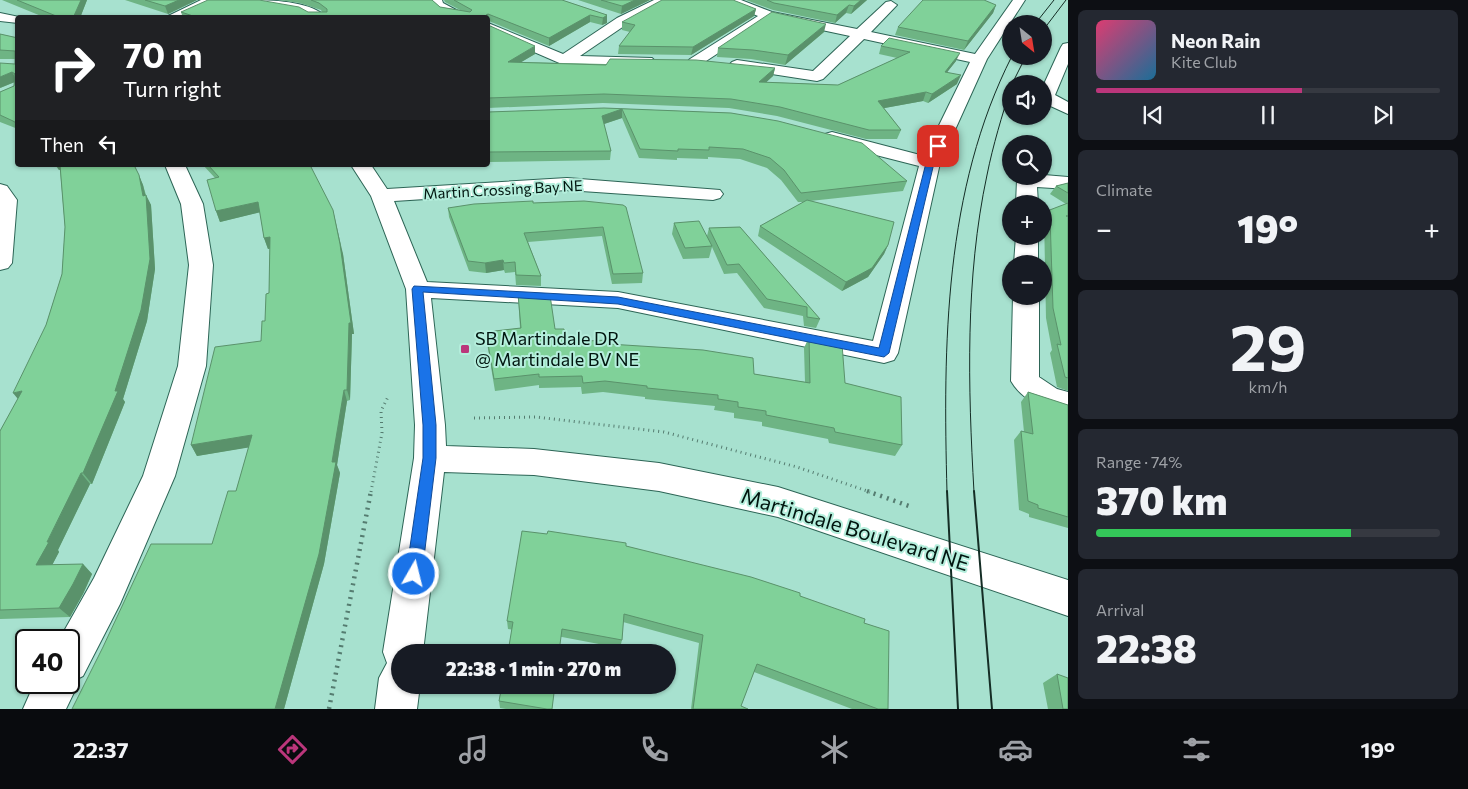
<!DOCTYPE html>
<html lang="en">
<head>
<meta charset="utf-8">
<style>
  body { margin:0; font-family:Commissioner,sans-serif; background:#242831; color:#f1f3f6; height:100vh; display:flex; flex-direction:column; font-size:19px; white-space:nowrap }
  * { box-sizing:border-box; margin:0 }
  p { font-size:16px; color:#9ea1a6 }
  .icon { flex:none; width:28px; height:28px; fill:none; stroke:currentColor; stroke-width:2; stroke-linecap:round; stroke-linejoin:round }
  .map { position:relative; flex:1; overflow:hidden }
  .sheet { display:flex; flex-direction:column; gap:10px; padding:10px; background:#0d0f14; width:400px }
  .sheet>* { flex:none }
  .banner { position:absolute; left:15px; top:15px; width:475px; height:152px; border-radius:5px; box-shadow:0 1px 4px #0004; background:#202124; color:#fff; overflow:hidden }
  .needle { width:32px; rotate:150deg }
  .controls { position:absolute; left:1002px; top:15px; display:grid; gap:10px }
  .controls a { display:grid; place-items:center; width:50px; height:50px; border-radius:50%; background:#171b24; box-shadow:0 1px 4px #0004; font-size:25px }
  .speed { position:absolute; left:15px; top:629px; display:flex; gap:10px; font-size:25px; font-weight:700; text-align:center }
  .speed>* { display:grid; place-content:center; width:65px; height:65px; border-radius:50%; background:#171b24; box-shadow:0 1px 4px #0004; line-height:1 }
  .speed .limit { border:2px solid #111; border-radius:8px; background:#fff; color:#111 }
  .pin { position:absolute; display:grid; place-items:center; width:42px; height:42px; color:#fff; margin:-21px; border-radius:10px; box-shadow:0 2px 8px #0006 }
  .me { position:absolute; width:55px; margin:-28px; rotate:8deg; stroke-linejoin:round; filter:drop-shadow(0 0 4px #0008) }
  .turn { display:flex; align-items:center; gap:18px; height:105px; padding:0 25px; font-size:22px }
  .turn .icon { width:65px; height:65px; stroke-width:2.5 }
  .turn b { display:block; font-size:35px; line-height:42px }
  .then { display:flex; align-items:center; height:48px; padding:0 25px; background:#0003; gap:10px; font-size:19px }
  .big { font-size:38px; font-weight:800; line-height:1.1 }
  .sheet .card { flex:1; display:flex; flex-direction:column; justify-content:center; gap:8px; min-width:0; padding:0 18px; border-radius:8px; background:#242831 }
  .sheet .dial { align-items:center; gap:0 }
  .dial b { font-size:65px; line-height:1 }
  .song { display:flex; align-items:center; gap:15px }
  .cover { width:60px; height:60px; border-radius:8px; background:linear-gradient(135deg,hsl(340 70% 55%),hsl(200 70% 35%)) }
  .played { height:5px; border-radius:2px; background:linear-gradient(90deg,#bb367b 60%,#363941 60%) }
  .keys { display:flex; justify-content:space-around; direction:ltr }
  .heat { display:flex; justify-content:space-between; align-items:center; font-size:28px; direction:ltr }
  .charge { height:8px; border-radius:4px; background:linear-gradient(90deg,#34c759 74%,#363941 0) }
  .trip { position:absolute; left:391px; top:644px; width:285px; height:50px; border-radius:25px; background:#171b24; box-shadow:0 1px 4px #0004; font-weight:800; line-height:50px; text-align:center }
  .tab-bar { display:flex; height:80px; justify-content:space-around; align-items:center; background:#090b0e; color:#9ea1a6 }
  .tab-bar .icon { width:35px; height:35px }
  .tab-bar .on { color:#bb367b }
  .tab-bar b { font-size:22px; color:#f1f3f6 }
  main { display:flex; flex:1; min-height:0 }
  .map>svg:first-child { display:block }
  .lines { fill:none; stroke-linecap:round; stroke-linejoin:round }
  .minor-casing { stroke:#2d6556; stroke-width:2 }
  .path-far1 { stroke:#557c70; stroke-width:3; stroke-dasharray:1 4; stroke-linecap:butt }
  .path { stroke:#557c70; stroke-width:4.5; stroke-dasharray:2 5; stroke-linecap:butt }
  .minor { fill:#fff; fill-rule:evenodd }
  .tram-far1 { stroke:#142d25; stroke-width:1 }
  .tram { stroke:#142d25; stroke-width:2 }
  .wall { fill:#6eb484 }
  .shaded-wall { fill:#5a926b }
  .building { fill:#80d199; stroke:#5a926b }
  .route { fill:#1a73e8; stroke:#114b97 }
  .poi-dot { fill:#bb367b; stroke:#b4eedc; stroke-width:2 }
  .labels { text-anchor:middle; stroke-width:4; stroke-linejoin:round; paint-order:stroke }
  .far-street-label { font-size:15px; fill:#01150f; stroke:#b4eedc }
  .poi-label { font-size:18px; fill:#01150f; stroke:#b4eedc; text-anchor:start }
  .near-street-label { font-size:21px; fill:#01150f; stroke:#b4eedc }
</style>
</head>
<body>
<main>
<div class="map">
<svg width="1068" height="709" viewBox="0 0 1068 709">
  <rect width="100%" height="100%" fill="#a7e1cf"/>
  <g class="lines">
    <defs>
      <path id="minor" d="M201 0H218L216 3 182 18H164Z
        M245 0C267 0 311 0 327 18H310L301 13 247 3Z
        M430 0H442L443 3 471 18C456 18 436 16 430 0Z
        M654 0H670L627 24 580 56 652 58 655 61 652 64 647 66 564 65 488 32V23L563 54 617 18Z
        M724 0H741L772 12 857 29 886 2 891 1 897 5 871 32 975 54 1013 0H1025L987 59 940 163 898 353 894 360 884 363 618 308 431 298 445 425 446 446 534 449 659 463 778 487 1068 580V616L778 517 659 491 534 475 444 472 423 652H400V685H420L417 709H375L379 678 387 663 383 652 414 458 415 425 406 289 371 196 351 165H371L387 189 567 178 720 190 723 194 720 198 713 200 567 190 394 201 427 282 618 292 873 341 919 166 825 142 823 138 825 134 832 132 924 156 970 62 864 39 823 79 817 81 732 68 729 65 732 62 737 60 813 71 850 36 770 19 700 65H690L687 62 690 59 758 16 726 3Z
        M0 13 24 18H18V23L0 21Z
        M1068 43V64L1055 95 1068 102V114L1044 103V84L1061 47 1063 44Z
        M165 165H185L203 204 213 265 206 366 175 476 120 604 83 676 77 679 79 682 66 709H23L35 682H69V640H59L94 578 143 476 178 366 189 265 181 204Z
        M1044 175 1068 177V189L1037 187 1038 204H1016L1017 180 1019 176Z
        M0 184 7 186 17 200 12 263 8 268 0 270Z
        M1016 236H1038V264H1014Z
        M1013 296H1039V377L1057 389 1068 392V414C1046 409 1023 402 1011 381Z"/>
    </defs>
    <use href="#minor" class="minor-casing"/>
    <path class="path-far1" d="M474 418 536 417 664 432 797 467 870 492
      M371 492 382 433 381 411 389 395"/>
    <path class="path" d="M867 491 909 506
      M329 709 371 491"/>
    <use href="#minor" class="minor"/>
    <path class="tram-far1" d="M1035 24 1054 0
      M1044 29 1066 0
      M1012 84 1026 56
      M947 492C943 345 944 190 1012 56
      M974 492C968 387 965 278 987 175 993 145 1002 116 1011 87"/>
    <path class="tram" d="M947 491 958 709
      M974 491 992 709"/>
  </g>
  <path class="wall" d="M2 0H87L80 18H46Z
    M125 0H197L168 14Z
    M278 0H432L440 7 460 10 445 2 444 0H562L607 15V23L602 25 590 22 549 46 489 21 488 18H183L181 12H322L321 10 300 3Z
    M578 0H650L621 14Z
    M746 0H867L851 14 846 13 835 23 773 10Z
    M996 5 993 13 964 50 895 35 898 27Z
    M756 9 754 16 691 55 618 54 619 46 630 32 622 30V22Z
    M488 25 535 54 521 62 775 68 773 76 766 82 838 85 897 58 879 54 881 46 956 61 947 72 957 84 928 103 923 101 884 108 901 130 897 139H866L777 116 729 108 603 103 488 108Z
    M824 32 785 65 751 59 717 57 718 48Z
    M0 34 18 38V129L0 122V92L14 86 15 82 0 88 15 64V59H0Z
    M604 108 731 113 907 181 903 191 810 201 888 245 884 254 868 277 842 291 758 236 760 226 804 202H798L781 180 767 168 740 159 708 157V159L677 158V160L639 158 622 118 604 124 611 151 610 160 488 162V112Z
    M55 165H134L143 185 146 195 151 205 155 269 147 321 123 399 125 402 92 484H90L58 550 59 552 52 565 83 564 92 574 83 594 70 617 0 619V431L18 399 46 325 62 274 65 227 60 170H59Z
    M203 165H310L343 254 354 334H352L350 400 347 401 337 465 340 473 324 564 284 709H72L212 544 236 491 249 447 197 456 191 445 261 341 265 321 269 293 270 248 268 249 264 238 260 212 220 222 216 211 215 178Z
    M415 165H434L415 166Z
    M1068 183V391L1057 387 1050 353 1052 350 1046 318 1044 215 1047 211 1066 204 1050 194 1056 186Z
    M584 201 643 273 642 283 612 284 602 236 528 242 541 276V286L516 285 515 272 505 273 504 270 486 273 469 271 449 217 448 208 533 203Z
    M674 223 707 236 709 228 740 227 820 319 816 328 804 326 803 316 764 308 737 273 724 274 712 247 709 258 683 259 672 234Z
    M518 294 555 329 567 342 609 344 754 374 805 382 804 348 809 337 845 383 902 445 895 456 829 443 828 439 762 426V422L734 418V413L714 410 715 406 645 399V397L603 392 582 394 581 387 539 388V385L495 391 487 343 486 332 520 328Z
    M1028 392 1068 405V528L1029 517V514L1019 510 1014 440 1021 431 1024 432 1021 402Z
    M626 546 800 596 864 623 888 709H852L754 672 741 706 748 709H691L699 643 623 622 622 640 620 648 562 637 508 629 507 621Z
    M1057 674 1068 709H1048L1043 683Z
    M502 685H555L552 709H506L500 708 499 701Z"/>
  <path class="shaded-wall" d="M81 0H87L80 18H73Z
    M179 0H197L168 14 165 6Z
    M635 0H650L621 14 622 6Z
    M861 0H867L851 14 854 6Z
    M849 5 846 13 835 23 837 15Z
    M996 5 993 13 964 50 968 41Z
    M756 9 754 16 691 55 693 47Z
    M488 14 489 21 488 22V18H486V15Z
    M590 15V22L549 46V38Z
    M607 15V23L602 25 603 18Z
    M826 24 824 32 785 65 788 55Z
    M535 46V54L508 70V62Z
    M960 53 956 61 941 80 945 72Z
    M775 68 773 76 757 91 759 82Z
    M12 72 17 81 0 88V77Z
    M961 75 957 84 928 103 932 94Z
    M926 92 923 101 874 110 878 101Z
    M622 109V118L601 125 602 116Z
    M56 165H63L64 168 59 170Z
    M139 175 143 185 146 198V195L151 205 155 269 147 321 123 399 125 402 92 484 83 473 115 391 143 196Z
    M258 202 261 212 220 222 216 211Z
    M333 210 343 254 354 334H352L350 400 347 390 349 323Z
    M270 237 274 248 268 249 264 238Z
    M888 245 884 254 868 277 842 291 846 282Z
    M503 260 504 270 486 273 485 263Z
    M344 390 347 401 337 465 340 473 324 564 284 709H275L332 462Z
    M22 391V404L13 393Z
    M252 435 257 446 197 456 191 445Z
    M81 473 90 484 58 550 59 552 47 575 36 565Z
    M83 564 92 574 83 594 70 617 59 608Z"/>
  <path class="building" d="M17 0H81L73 18H61Z
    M145 0H179L165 6Z
    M208 0H259L299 7 308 12H327V9L319 3 311 0H432L440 7 470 12 472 10 454 0H562L607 15 603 18 590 15 549 38 488 14 486 15V18H199L181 12Z
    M601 0H635L622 6Z
    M662 0H733L756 9 693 47 619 46 635 25 622 22Z
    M767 0H861L854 6 849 5 837 15 774 3Z
    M923 0H984L996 5 968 41 898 27Z
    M772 12 826 24 788 55 753 50 718 48Z
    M488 25 535 46 508 62 606 65 610 59 696 60 775 68 759 82 838 85 910 52 881 46 889 38 960 53 945 72 961 75 932 94 926 92 878 101 901 130H869L780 107 731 99 604 94 488 98Z
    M0 34 18 38V124L13 121 0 115V92L14 86 15 74 12 72 0 77V63L15 64V51L0 50Z
    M604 108 731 113 778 121 862 143 907 181 801 193 784 170 770 158 743 149 709 147V150L678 149V151L640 149 622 109 602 116 611 151 488 152V112Z
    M60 165H134L139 175 143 196 146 195 150 259 141 310 115 391H118L83 473H81L47 542H49L36 565 83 564 73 584 59 608 0 610V431L22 391 13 393 46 325 62 274 65 227Z
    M208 165H310L333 210 340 244 351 323H349L347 390H344L332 462H336L319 554 275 709H72L103 647 151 544H212L228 491H236L252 435 191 445 215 347 261 341 262 321H265L266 294 269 293 270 237 264 238 258 202 216 211 207 180 219 177Z
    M1068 183V193L1056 186Z
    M807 200 894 222 888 245 872 268 846 282 760 226Z
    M533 201V203L584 201 623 205 626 207 643 273 613 274 603 227 524 233 541 276 516 275 515 262 504 263 503 260 485 263 468 261 448 208 474 204Z
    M1068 203V216H1066H1068V378L1065 377 1057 344 1061 345 1053 308 1050 216H1048L1047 211Z
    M699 221 712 246 685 248 674 223Z
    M740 227 820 319 807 317V307L767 299 739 264 727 265 709 228Z
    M518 294 550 295 555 329H564L567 342 608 340 609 344 703 350 753 358 754 374 810 383 809 337 842 344 845 383 901 397 902 445 835 432 834 428 766 415V411L738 407V402L718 399V395L647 388V386L605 381 583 383 582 376 539 377V374L494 379 486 332 521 328Z
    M1028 392 1068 405V517L1038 508V505L1028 501 1021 431 1033 434Z
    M522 531 547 534 548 531 626 543V546L751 577 800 593V596L865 619 864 623 889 631 888 709H878L757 664 741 706 748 709H693L703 635 624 614 622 640 562 629 559 652H508L513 622 507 621Z
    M1057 674 1068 678V709H1063Z
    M502 685H555L552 709H547L499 701Z"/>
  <path class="route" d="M938 143 942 146 934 163 889 353 884 357 618 304 423 292 436 425V458L422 574 419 580 414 582 409 580 406 574 423 458V425L412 289 414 286 618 297 879 348 926 163 934 146Z"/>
  <rect class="poi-dot" x="460" y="344" width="10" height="10" rx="2.5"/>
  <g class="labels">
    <g class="far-street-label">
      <text transform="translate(503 190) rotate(-3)" y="5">Martin Crossing Bay NE</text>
    </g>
    <g class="poi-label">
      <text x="475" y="345">SB Martindale DR<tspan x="475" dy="21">@ Martindale BV NE</tspan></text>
    </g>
    <g class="near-street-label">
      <text transform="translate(855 530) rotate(17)" y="7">Martindale Boulevard NE</text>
    </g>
  </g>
</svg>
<div class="controls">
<a><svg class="needle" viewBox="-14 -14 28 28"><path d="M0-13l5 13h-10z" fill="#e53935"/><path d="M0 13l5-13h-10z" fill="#9ea1a6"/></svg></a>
<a><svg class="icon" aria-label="sound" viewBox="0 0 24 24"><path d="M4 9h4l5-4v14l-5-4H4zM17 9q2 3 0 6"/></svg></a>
<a><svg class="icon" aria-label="search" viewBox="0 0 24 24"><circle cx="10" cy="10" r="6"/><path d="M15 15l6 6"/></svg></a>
<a>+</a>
<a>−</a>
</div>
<div class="speed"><div class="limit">40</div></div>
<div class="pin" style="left:938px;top:146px;background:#d93025"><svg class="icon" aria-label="arrive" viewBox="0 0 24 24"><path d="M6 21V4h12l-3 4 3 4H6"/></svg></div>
<svg class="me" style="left:414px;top:574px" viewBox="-20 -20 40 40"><circle r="17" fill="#1a73e8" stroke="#fff" stroke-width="3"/><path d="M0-11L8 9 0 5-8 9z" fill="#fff"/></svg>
<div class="trip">22:38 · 1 min · 270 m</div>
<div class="banner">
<div class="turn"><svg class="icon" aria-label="right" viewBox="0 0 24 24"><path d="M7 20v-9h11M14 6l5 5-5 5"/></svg><div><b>70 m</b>Turn right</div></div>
<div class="then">Then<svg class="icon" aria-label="left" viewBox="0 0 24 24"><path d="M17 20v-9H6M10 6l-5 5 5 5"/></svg></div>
</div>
</div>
<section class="sheet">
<div class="card">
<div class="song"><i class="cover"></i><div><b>Neon Rain</b><p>Kite Club</p></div></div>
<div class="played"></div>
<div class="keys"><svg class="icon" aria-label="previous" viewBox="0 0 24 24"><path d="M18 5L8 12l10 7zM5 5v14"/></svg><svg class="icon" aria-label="pause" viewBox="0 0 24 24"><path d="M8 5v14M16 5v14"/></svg><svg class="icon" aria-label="next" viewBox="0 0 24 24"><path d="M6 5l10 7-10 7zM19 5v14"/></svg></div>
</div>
<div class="card"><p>Climate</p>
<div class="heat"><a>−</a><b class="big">19°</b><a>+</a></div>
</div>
<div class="card dial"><b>29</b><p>km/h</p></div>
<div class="card"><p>Range · 74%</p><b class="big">370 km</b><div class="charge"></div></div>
<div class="card"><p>Arrival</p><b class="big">22:38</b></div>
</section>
</main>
<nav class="tab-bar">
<b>22:37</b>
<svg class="icon on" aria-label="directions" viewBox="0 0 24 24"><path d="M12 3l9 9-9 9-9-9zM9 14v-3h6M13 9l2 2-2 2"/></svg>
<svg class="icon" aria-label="music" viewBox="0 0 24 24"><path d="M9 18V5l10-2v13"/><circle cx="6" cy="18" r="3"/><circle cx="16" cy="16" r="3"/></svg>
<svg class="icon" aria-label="phone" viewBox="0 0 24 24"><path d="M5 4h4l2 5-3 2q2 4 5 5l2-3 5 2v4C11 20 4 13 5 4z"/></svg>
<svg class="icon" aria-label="climate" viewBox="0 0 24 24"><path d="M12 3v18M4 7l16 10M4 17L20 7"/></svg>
<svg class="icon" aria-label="car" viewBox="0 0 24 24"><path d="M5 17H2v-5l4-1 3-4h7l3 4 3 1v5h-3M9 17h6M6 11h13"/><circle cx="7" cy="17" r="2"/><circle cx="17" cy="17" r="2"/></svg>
<svg class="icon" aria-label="filters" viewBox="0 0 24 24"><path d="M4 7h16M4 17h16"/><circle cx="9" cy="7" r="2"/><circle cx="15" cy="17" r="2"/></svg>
<b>19°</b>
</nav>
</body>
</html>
